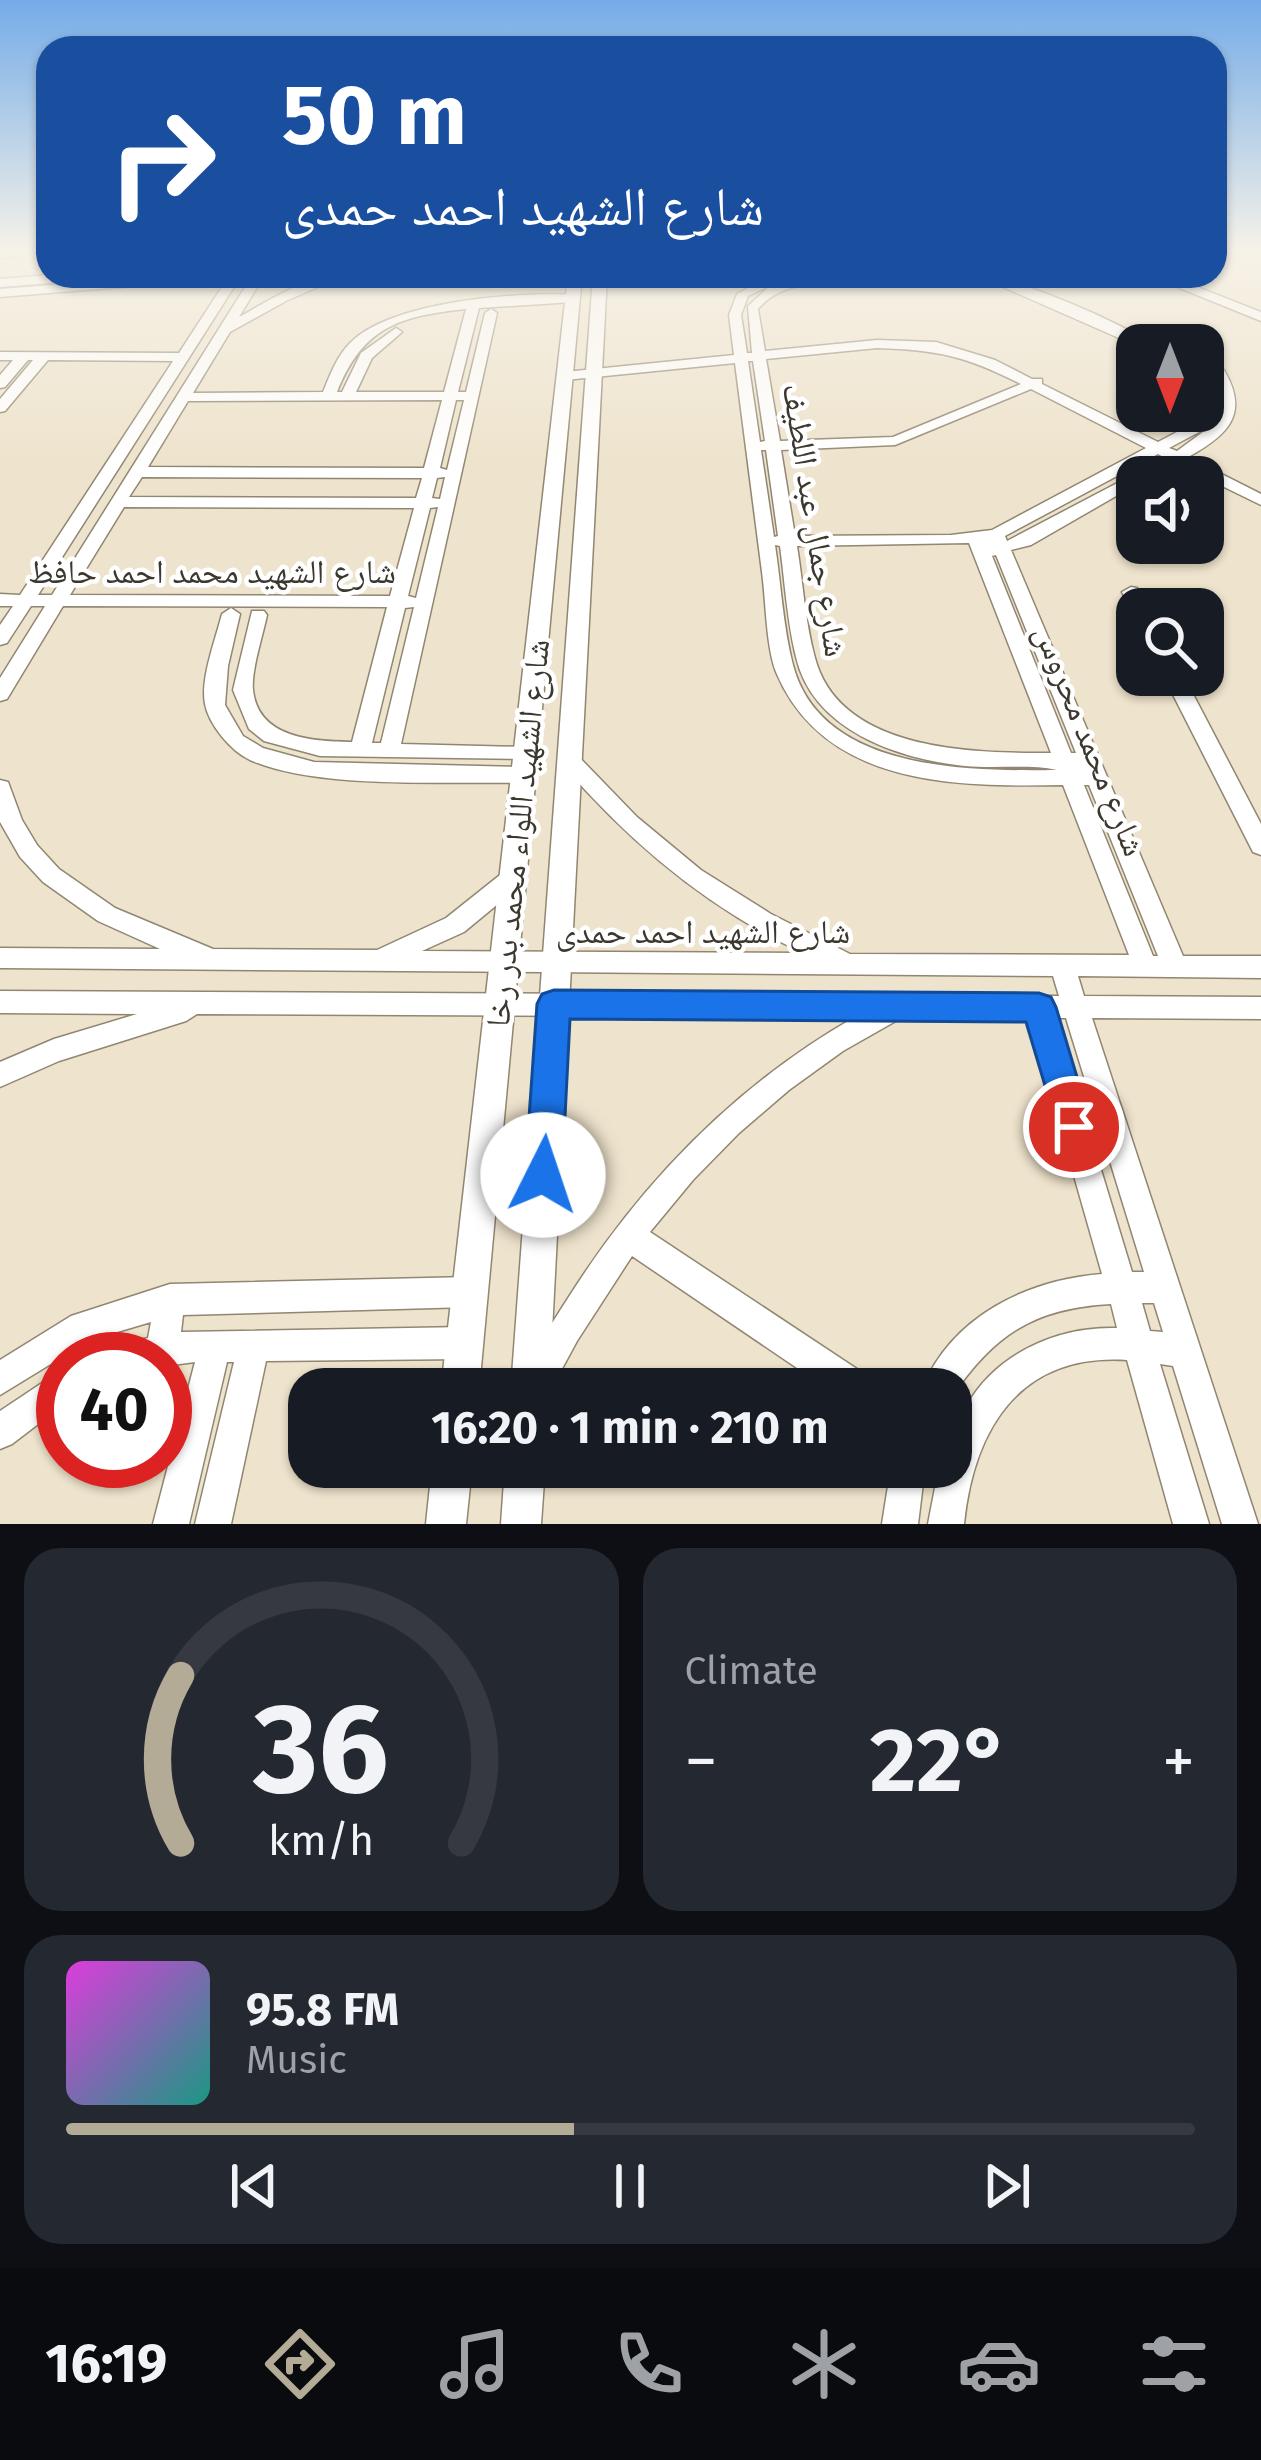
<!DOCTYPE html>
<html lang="en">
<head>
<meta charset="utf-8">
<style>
  body { margin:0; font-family:"Fira Sans","Noto Naskh Arabic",sans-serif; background:#242831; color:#f1f3f6; height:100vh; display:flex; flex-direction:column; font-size:45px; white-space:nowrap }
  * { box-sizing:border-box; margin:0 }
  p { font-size:39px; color:#9ea1a6 }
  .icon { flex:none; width:66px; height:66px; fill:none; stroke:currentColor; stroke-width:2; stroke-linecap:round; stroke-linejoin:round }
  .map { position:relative; height:1524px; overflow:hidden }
  .drawer { display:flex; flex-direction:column; gap:24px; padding:24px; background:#0d0f14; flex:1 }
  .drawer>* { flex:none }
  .hud { position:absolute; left:36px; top:36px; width:1191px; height:252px; border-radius:36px; box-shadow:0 3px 9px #0004; background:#1a4fa0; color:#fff; overflow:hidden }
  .needle { width:78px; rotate:180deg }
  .controls { position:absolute; left:1116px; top:324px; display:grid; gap:24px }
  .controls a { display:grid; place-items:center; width:108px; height:108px; border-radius:24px; background:#171b24; box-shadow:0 3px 9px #0004; font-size:60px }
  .speed { position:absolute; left:36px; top:1332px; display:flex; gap:24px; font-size:60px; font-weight:700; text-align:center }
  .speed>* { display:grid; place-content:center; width:156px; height:156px; border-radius:50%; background:#171b24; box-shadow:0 3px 9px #0004; line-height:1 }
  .speed .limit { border:18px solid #d22; background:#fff; color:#111 }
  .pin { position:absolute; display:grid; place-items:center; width:102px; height:102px; color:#fff; margin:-51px; border:6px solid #fff; border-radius:50%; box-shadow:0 3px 12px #0007 }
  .me { position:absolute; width:132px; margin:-66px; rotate:4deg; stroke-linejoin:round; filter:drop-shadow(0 0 9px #0008) }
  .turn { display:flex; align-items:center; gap:42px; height:252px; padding:0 48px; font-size:54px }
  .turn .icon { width:156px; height:156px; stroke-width:2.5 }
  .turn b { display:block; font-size:84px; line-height:102px }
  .big { font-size:90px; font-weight:700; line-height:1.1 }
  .drawer .tile { flex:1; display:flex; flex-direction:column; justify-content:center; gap:18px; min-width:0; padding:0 42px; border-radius:36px; background:#242831 }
  .drawer .dial { align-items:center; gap:0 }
  .dial svg { height:312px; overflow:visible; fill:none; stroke:#363941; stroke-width:7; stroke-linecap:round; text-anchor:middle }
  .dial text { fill:#f1f3f6; stroke:none }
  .song { display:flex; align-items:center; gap:36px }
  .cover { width:144px; height:144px; border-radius:18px; background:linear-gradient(135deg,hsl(300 70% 55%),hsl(170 70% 35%)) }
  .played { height:12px; border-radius:6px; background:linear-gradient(90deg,#b4ab97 45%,#363941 45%) }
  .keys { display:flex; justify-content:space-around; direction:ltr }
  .heat { display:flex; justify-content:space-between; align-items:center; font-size:66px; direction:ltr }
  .drawer .tiles { flex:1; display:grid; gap:24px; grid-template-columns:1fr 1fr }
  .tile:last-child { grid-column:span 2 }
  .trip { position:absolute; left:288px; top:1368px; width:684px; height:120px; border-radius:36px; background:#171b24; box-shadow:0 3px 9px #0004; font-weight:700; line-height:120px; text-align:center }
  .menu { display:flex; height:192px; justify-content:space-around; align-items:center; background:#090b0e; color:#9ea1a6 }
  .menu .icon { width:84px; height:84px }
  .menu .current { color:#b4ab97 }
  .menu b { font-size:54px; color:#f1f3f6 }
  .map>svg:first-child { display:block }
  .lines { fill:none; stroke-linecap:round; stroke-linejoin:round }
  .minor-casing { stroke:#908671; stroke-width:3 }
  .tertiary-casing { stroke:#908671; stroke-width:3 }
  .minor { fill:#fff; fill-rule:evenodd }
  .tertiary { fill:#fff; fill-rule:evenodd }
  .route { fill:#1a73e8; stroke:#114b97; stroke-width:3 }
  .labels { text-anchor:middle; stroke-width:9; stroke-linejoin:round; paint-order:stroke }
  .street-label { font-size:33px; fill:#3c382f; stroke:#fff }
</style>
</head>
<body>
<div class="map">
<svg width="1261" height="1524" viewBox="0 0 1261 1524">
  <rect width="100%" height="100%" fill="#eee3cc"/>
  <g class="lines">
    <defs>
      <path id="minor" d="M0 253H37L0 258Z
        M165 276H215L209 280 0 297V289Z
        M229 276H241L38 595H52L252 276H264L239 317C270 300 306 276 343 276L286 301 230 332 193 393 323 392C330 375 337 356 350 343 391 301 521 291 577 295L579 298 573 302 479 308 458 392H466L485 313 491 309 497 313 401 744 525 747 532 749 535 754 532 759 320 756 264 741 249 729 233 690 252 611H264L267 615C263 635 251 671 253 690 258 739 314 741 352 742L387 607 63 606 7 699 0 701V678L45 606H31L7 643 0 645V625L13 606H0V594L20 595 173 361 48 360 5 411 0 412V399L33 360H28L5 387 0 388V375L13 360H0V352L179 353ZM466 309 444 392H356L372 358 402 332 396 328 361 353 342 392H337C363 327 399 316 466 309ZM442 400 424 468 148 467 188 401ZM456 400H464L447 470 440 468ZM142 477 422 478 416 498 129 497ZM445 477 440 499 432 498 437 478ZM124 507 414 508 390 596 70 595ZM438 507 416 598 408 596 430 508ZM414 607 381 743H372L405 608Z
        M815 276H872L866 280C829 283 784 278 758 309L765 351 877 340 936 342 995 360 1032 379H1042V384L1158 442 1209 415 1215 397 1203 383V370L1217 382 1212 373 1224 370C1250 414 1228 435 1188 457L1261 494V505L1177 464 1151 477H1137V484L1031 545 1011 550 1183 956H1261V978L1078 976 1084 996 1261 997V1019L1092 1018 1258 1524H1222L1173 1366 1160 1364 1209 1524H1173L1127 1360C1020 1353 974 1428 964 1524H928L939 1467H951C951 1458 950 1448 951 1439 953 1427 960 1416 967 1405 997 1353 1058 1326 1117 1328L1111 1304C1034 1308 993 1335 951 1398V1389H922C952 1316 1027 1280 1102 1274L1029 1018H901L843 1051 789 1090 739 1133 693 1180 650 1232 869 1377 873 1389H828L632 1256 577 1341 551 1389H517C531 1355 552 1323 572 1292 644 1180 738 1084 855 1017L197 1014 186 1021 59 1061 0 1087V1062L54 1039 137 1014 0 1013V991L1059 996 1053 976 0 968V948L160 949 98 921 43 882 20 857 0 822V780L8 782 22 820 37 845 59 869 115 908 213 949 377 950 446 918 505 871 513 869 521 871 525 878 521 885 464 932 422 951 803 953C709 909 631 844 563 765L560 760 570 752 577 755 637 817 701 870 771 914 850 954 1129 955 1063 785C957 787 824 787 776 672 766 646 766 601 762 572 753 502 744 432 735 363L565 380 558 376 565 372 734 355 729 315 737 294 767 278 773 282 771 285 748 296 741 315 747 353H752L748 306 769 287ZM877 348C939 350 965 356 1021 384L893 437 780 441 766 359ZM748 361H753L765 441 760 442ZM1031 389 1146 448 992 530 951 535 795 536 781 450 895 445ZM1214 424 1177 451 1169 448ZM761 450H766L778 536 774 537ZM1158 454 1165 458 1007 541 1005 536ZM969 543 1051 753C973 753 840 752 815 658 805 622 803 583 797 546ZM775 545 780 546C785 583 787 621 796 657 813 731 899 759 965 766 995 769 1030 764 1057 770 970 771 821 772 793 665 783 627 781 584 775 545ZM996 555 1076 753H1071L992 556ZM1084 785H1089L1158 956H1153ZM1055 1018H1066L1144 1272H1132ZM1142 1303H1154L1163 1332 1150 1331Z
        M978 276C1015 276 1122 323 1153 345L1137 346Z
        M1131 587 1137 588 1148 609H1137V614L1133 613 1122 592Z
        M231 608 240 614 228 666 225 705 243 736 263 748 314 762 523 767 534 775 523 783C445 781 319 790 250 760 231 751 209 725 205 704 200 679 216 638 222 614Z
        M1163 675H1183L1261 824V855L1253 852Z
        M470 1277 481 1281 485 1292 481 1303 470 1307 183 1315 181 1332 465 1327 476 1332 481 1343 476 1354 465 1359 266 1361 231 1524H195L234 1362H227L189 1524H153L195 1362 165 1366V1359H103L108 1348 148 1338 151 1322 90 1340 0 1395V1360L71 1316 170 1284Z
        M63 1369V1405L12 1444 0 1449V1411Z
        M891 1467H925L918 1524H882Z"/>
      <path id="tertiary" d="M48 275V276H98L91 280 0 287V279Z
        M568 276H582L479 1389H441Z
        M593 276H607L549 1389H511Z
        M1150 276H1169L1261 312V321Z
        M432 1467H472L466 1524H426Z
        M505 1467H545L541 1524H501Z"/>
    </defs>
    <use href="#minor" class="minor-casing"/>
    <use href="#tertiary" class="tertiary-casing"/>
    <use href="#minor" class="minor"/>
    <use href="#tertiary" class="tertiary"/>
  </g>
  <linearGradient id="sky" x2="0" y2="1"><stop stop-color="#74ace8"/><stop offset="0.54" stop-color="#f7f2e8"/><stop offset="1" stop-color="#f7f2e8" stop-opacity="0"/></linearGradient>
  <rect width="1261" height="466" fill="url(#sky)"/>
  <path class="route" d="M554 990 1039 993 1051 997 1056 1007 1092 1127 1087 1139 1074 1144 1061 1139 1026 1022 570 1019 562 1175 557 1188 543 1194 530 1188 525 1175 537 1004 542 994Z"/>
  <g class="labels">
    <g class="street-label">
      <text transform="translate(816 520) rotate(81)" y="12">شارع جمال عبد اللطيف</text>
      <text x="212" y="583">شارع الشهيد محمد احمد حافظ</text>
      <text transform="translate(1091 740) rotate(68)" y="12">شارع محمد محروس</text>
      <text transform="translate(517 833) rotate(-84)" y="12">شارع الشهيد اللواء محمد بدر رخا</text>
      <text x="703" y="943">شارع الشهيد احمد حمدى</text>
    </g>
  </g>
</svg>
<div class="controls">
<a><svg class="needle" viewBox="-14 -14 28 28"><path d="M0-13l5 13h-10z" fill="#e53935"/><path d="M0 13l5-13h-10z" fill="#9ea1a6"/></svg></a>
<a><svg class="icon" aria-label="sound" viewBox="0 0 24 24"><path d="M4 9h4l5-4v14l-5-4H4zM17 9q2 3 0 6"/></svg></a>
<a><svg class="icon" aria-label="search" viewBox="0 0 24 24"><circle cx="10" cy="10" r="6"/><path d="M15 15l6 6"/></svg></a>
</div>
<div class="speed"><div class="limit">40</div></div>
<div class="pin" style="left:1074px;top:1127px;background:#d93025"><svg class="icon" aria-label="arrive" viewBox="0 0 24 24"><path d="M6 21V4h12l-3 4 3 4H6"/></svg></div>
<svg class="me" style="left:543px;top:1175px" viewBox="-20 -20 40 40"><circle r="19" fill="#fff"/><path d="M0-13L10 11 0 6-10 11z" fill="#1a73e8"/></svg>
<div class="trip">16:20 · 1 min · 210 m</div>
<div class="hud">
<div class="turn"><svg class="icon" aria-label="right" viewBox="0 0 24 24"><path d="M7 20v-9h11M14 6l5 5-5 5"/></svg><div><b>50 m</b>شارع الشهيد احمد حمدى</div></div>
</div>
</div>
<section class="drawer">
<div class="tiles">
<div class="tile dial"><svg viewBox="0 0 100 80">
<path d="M14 69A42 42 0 1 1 86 69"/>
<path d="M14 69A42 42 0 0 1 14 26" stroke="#b4ab97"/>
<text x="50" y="56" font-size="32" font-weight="700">36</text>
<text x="50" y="72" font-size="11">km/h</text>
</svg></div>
<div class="tile"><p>Climate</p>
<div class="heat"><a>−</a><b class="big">22°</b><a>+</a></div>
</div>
<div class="tile">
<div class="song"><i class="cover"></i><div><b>95.8 FM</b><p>Music</p></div></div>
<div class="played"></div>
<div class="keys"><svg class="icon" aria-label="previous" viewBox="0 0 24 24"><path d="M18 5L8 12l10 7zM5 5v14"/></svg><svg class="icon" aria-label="pause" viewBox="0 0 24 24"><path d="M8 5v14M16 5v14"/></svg><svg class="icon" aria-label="next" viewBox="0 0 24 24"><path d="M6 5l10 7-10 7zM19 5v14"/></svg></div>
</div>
</div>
</section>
<nav class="menu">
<b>16:19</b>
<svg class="icon current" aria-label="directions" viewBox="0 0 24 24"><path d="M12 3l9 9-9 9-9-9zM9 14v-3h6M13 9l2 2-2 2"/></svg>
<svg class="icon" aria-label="music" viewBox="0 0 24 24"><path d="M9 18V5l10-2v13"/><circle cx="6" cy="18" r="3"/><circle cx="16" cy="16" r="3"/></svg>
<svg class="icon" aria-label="phone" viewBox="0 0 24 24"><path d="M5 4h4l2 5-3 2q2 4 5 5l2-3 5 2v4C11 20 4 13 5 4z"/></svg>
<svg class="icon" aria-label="climate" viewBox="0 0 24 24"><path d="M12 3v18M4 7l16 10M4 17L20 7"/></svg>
<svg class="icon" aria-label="car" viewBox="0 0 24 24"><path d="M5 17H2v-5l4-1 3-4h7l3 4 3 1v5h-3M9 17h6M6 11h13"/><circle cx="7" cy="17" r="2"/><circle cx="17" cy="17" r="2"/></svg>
<svg class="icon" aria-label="filters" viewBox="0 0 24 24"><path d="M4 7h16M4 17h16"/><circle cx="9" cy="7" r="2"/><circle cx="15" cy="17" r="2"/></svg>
</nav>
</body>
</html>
